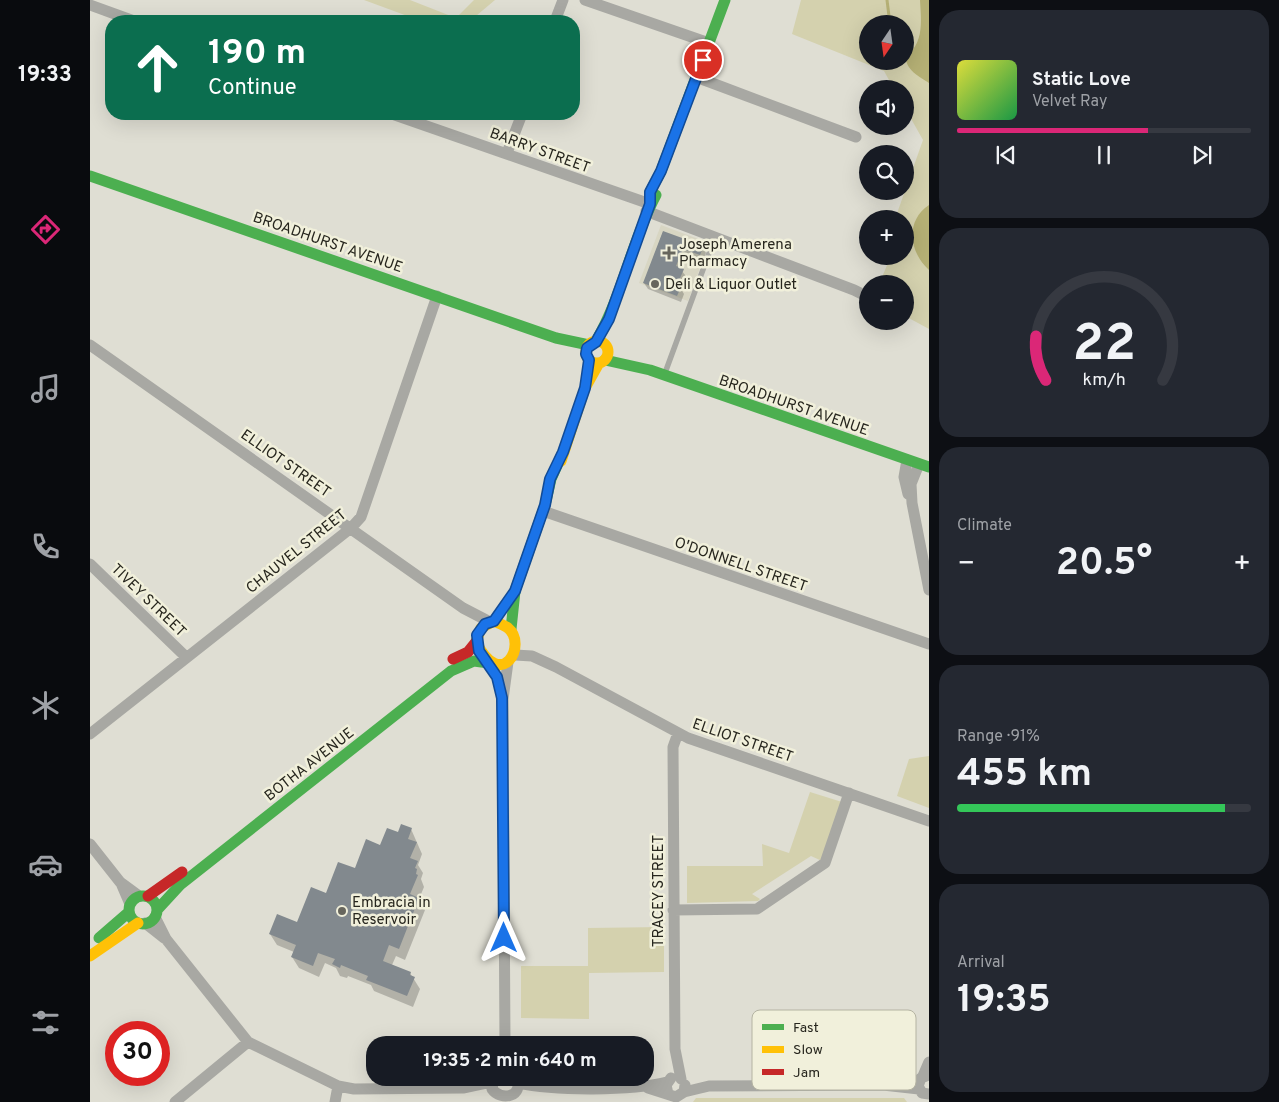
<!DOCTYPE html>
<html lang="en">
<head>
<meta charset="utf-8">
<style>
  body { margin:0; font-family:Overpass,sans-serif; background:#242831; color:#f1f3f6; height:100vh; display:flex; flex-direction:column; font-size:19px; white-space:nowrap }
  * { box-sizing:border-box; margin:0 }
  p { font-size:16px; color:#9ea1a6 }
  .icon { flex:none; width:28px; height:28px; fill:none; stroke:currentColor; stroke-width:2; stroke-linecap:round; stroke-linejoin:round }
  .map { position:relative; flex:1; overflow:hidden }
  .sheet { display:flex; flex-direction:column; gap:10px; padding:10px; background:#0d0f14; width:350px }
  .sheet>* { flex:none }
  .guide { position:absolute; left:15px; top:15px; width:475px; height:105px; border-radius:20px; box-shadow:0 5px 20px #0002; background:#0b6e4f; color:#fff; overflow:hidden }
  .needle { width:32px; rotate:193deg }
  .controls { position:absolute; left:769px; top:15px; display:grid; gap:10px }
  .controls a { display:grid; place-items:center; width:55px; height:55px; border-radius:50%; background:#171b24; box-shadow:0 5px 20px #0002; font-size:25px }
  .speed { position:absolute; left:15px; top:1021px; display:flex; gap:10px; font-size:25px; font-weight:700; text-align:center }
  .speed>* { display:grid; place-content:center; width:65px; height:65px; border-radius:50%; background:#171b24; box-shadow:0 5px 20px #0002; line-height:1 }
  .speed .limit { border:8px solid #d22; background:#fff; color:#111 }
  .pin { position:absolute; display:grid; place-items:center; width:42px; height:42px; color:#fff; margin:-21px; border:2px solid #fff; border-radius:50%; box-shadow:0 1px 5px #0007 }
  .me { position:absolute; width:55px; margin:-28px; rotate:0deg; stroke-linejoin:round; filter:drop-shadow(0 0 4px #0008) }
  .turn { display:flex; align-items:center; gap:18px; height:105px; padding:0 20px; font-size:22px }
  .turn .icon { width:65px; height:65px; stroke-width:2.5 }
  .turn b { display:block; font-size:35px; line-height:42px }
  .big { font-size:38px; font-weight:700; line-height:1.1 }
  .sheet .card { flex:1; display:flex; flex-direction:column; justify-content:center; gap:8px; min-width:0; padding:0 18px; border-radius:20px; background:#242831 }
  .sheet .dial { align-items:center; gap:0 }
  .dial svg { height:130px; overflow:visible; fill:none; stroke:#363941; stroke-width:7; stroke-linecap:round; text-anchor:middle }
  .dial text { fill:#f1f3f6; stroke:none }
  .song { display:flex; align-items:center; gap:15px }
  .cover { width:60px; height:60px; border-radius:8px; background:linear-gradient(135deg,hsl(60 70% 55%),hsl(140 70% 35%)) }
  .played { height:5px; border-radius:2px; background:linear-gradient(90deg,#db2777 65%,#363941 65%) }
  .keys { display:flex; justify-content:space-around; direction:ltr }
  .heat { display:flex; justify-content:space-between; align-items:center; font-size:28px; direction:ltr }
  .charge { height:8px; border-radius:4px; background:linear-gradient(90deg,#34c759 91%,#363941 0) }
  .trip { position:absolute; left:276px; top:1036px; width:288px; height:50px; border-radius:20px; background:#171b24; box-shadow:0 5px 20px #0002; font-weight:700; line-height:50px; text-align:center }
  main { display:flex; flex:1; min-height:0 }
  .tabs { display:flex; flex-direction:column; width:90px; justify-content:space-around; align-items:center; background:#090b0e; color:#9ea1a6 }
  .tabs .icon { width:35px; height:35px }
  .tabs .active { color:#db2777 }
  .tabs b { font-size:22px; color:#f1f3f6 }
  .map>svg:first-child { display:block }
  .built { fill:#d8d6c3 }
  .green { fill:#d4d1ae; fill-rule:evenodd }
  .water { fill:#b5b075 }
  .shadow { fill:#0003 }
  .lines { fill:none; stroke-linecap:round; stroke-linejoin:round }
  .stream { stroke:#b5b075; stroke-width:3 }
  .building { fill:#82898e }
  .lane { stroke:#a8a8a3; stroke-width:5.5 }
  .street { stroke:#a8a8a3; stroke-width:11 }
  .fast { stroke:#4caf50; stroke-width:11 }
  .slow { stroke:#ffc107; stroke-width:11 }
  .jam { stroke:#c62828; stroke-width:11 }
  .route-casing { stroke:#114b97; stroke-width:12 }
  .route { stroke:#1a73e8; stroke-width:9 }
  .poi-dot { fill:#67665d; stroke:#f1f0db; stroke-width:2 }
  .labels { text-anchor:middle; stroke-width:5; stroke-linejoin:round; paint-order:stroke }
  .street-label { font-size:15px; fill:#27261e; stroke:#f1f0db }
  .poi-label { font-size:15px; fill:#27261e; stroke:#f1f0db; text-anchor:start }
  .key { fill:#f1f0db; stroke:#b4b3a2; stroke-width:1 }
  .key-label { font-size:14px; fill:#27261e }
</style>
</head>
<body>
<main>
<nav class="tabs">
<b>19:33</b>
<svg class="icon active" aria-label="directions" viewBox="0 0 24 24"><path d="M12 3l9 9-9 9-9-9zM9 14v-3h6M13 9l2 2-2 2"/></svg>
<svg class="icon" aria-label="music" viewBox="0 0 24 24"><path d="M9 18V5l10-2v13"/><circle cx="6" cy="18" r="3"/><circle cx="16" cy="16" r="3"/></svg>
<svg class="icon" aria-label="phone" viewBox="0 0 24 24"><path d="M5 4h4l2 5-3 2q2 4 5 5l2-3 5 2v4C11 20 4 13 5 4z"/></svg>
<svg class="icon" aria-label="climate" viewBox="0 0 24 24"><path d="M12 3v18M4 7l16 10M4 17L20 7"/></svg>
<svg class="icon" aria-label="car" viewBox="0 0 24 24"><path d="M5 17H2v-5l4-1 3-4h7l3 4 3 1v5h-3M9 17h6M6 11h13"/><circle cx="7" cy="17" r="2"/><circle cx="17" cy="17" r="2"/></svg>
<svg class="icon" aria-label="filters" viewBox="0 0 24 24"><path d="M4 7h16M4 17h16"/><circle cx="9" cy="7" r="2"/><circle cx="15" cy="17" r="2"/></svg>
</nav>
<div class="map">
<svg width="839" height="1102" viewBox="0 0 839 1102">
  <rect width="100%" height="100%" fill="#dfded3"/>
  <path class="built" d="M571 225 619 243 598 301 549 283Z"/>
  <path class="green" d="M274 0H320L366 18 384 0H405L380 21H331Z
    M711 0H839V329L815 316V284H789L801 256H815V219H805L833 140 815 108V89H804L794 71 702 34ZM778 24H815V61H778Z
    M839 756V808L807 796 819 759Z
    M720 792 752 802 732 861 721 856 662 894 670 899 668 901 597 903V866H673L672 844 699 853Z
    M574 927V972L499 973V1019L431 1018V966H498V928Z
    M606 1098H814L817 1102H603Z"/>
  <path class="water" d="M830 0H839V83C825 74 815 69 815 52L819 54C834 40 831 19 830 0Z
    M839 205V270C819 252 815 221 839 205Z"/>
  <path class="shadow" d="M573 232 613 247 616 253 614 260 596 254 590 269 596 276 591 289 594 294 591 302 558 289 554 283Z
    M321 829 332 854 328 865 333 873 331 879 334 887 329 899 335 910 315 960 306 956 302 965 320 973 330 989 323 1007 284 991 281 985 258 976 257 978 250 976 246 968 235 963 229 977 209 968 202 957 204 952 187 945 180 934 208 923 290 846 309 834Z"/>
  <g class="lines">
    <path class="stream" d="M797 0 800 24"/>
  </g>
  <path class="building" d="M573 231 614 246 610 255 593 249 586 266 594 269 587 285 591 287 587 296 553 283Z
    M311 824 322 828 318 839 327 842 320 858 328 861 325 868 327 869 326 874 328 875 320 894 329 898 309 949 299 945 293 961 321 972 320 975 325 977 317 996 276 980 278 976 251 965 250 968 242 964 245 959 228 953 223 966 201 957 206 945 179 934 187 914 207 922 221 887 236 893 248 862 265 868 276 839 290 845 297 828 308 832Z"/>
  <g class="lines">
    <path class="lane" d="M575 373 625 237"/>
    <path class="street" d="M495 0 619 43
      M0 5 44 21
      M465 21 473 0
      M606 77 766 137
      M302 114 560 204
      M417 153 432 114
      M556 211 764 290 778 297
      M0 345 373 608 400 622
      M817 460 814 477 818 494
      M829 464 821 484 822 503 839 590
      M453 511 839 644
      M0 564 96 657
      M425 655 442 656 466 667 598 738 839 821
      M588 733 583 747 585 1049 591 1079
      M0 734 261 528 271 517 347 296
      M0 844 30 882 49 896
      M31 883 40 904
      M583 910 667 909 735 863 759 793
      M65 917 76 939 158 1042 248 1086 264 1089 373 1088 401 1082
      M55 923 74 938
      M415 1045 413 699 418 662
      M839 1075 831 1078 828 1086 832 1093 839 1094
      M833 1076 839 1062
      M404 1078 402 1089C411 1102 435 1096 426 1078
      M809 1082 829 1080
      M428 1083C464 1091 542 1091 577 1082
      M558 1088 586 1097 594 1092 595 1085
      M594 1092 619 1086 793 1085 829 1089
      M578 1094 576 1085 581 1078
      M85 1102 158 1042
      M245 1102 248 1086"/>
    <path class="fast" d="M0 176 466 338 499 345
      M560 204V192L571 171 635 0
      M506 341C533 295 541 242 566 195
      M515 360 560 370 839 467
      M421 629 425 591 455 505 461 479 473 452
      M39 910a14 14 0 1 1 28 0a14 14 0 1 1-28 0Z
      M67 910 90 885 361 671 384 661 399 663
      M9 938 39 912"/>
    <path class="slow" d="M496 352a11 11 0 1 1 22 0a11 11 0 1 1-22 0Z
      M471 461 495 388 509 363
      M404 621C408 623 414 625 418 628 438 644 412 693 386 642L391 628Z
      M0 956 48 923"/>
    <path class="jam" d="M363 659 378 652 386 642
      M58 896 92 872"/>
  </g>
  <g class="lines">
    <defs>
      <path id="route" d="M414 938 412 698 407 677 389 651 387 635 395 624 404 621 425 591 455 505 460 479 473 452 495 388 499 360 496 354 497 348 506 342 519 319 560 204V192L571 171 613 60"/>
    </defs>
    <use href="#route" class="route-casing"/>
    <use href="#route" class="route"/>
  </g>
  <g class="poi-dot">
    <path d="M576.5 245.5h5v5h5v5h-5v5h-5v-5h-5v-5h5z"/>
    <circle cx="565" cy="284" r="5"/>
    <circle cx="252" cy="911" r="5"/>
  </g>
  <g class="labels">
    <g class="street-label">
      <text transform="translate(450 150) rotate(20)" y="5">BARRY STREET</text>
      <text transform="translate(238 242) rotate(19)" y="5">BROADHURST AVENUE</text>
      <text transform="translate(704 405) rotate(19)" y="5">BROADHURST AVENUE</text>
      <text transform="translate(196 463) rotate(35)" y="5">ELLIOT STREET</text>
      <text transform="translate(206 551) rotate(-39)" y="5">CHAUVEL STREET</text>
      <text transform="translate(651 564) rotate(19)" y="5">O'DONNELL STREET</text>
      <text transform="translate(59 600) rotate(44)" y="5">TIVEY STREET</text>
      <text transform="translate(653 740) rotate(19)" y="5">ELLIOT STREET</text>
      <text transform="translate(219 764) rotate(-38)" y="5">BOTHA AVENUE</text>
      <text transform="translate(568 891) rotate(-90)" y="5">TRACEY STREET</text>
    </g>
    <g class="poi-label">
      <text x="589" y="249">Joseph Amerena<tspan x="589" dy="17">Pharmacy</tspan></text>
      <text x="575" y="289">Deli &amp; Liquor Outlet</text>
      <text x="262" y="907">Embracia in<tspan x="262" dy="17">Reservoir</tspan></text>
    </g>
  </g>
  <rect x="662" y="1010" width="164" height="80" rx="8" class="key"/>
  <rect x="672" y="1024" width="22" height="6" fill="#4caf50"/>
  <rect x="672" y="1046" width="22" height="7" fill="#ffc107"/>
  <rect x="672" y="1069" width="22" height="6" fill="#c62828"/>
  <g class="key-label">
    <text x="703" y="1032">Fast</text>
    <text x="703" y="1054">Slow</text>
    <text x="703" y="1077">Jam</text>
  </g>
</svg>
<div class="controls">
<a><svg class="needle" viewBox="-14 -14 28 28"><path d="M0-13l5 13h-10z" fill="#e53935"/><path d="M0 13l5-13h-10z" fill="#9ea1a6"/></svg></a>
<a><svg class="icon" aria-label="sound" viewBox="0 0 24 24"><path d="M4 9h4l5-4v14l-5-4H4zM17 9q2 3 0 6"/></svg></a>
<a><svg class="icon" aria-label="search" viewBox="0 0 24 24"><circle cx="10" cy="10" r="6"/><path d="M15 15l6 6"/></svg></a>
<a>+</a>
<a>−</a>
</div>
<div class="speed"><div class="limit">30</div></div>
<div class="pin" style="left:613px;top:60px;background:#d93025"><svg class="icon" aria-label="arrive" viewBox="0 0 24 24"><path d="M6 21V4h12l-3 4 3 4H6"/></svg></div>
<svg class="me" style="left:414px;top:938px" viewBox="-20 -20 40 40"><path d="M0-17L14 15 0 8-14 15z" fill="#1a73e8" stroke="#fff" stroke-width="4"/></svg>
<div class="trip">19:35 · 2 min · 640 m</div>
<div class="guide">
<div class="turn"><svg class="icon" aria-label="ahead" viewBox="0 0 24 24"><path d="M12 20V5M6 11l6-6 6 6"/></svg><div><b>190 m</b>Continue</div></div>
</div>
</div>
<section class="sheet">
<div class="card">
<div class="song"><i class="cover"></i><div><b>Static Love</b><p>Velvet Ray</p></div></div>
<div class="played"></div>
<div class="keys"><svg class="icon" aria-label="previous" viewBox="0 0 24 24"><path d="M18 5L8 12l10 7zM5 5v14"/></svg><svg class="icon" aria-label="pause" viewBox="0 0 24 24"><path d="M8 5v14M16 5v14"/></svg><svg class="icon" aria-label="next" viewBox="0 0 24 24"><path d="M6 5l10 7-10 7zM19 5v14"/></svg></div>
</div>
<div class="card dial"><svg viewBox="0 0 100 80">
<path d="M14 69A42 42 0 1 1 86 69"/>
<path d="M14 69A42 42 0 0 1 8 42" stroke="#db2777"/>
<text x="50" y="56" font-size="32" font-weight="700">22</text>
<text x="50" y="72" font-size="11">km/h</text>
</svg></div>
<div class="card"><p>Climate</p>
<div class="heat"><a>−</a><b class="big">20.5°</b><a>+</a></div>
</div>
<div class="card"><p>Range · 91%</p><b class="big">455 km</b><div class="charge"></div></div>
<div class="card"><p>Arrival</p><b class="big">19:35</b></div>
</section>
</main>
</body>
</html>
